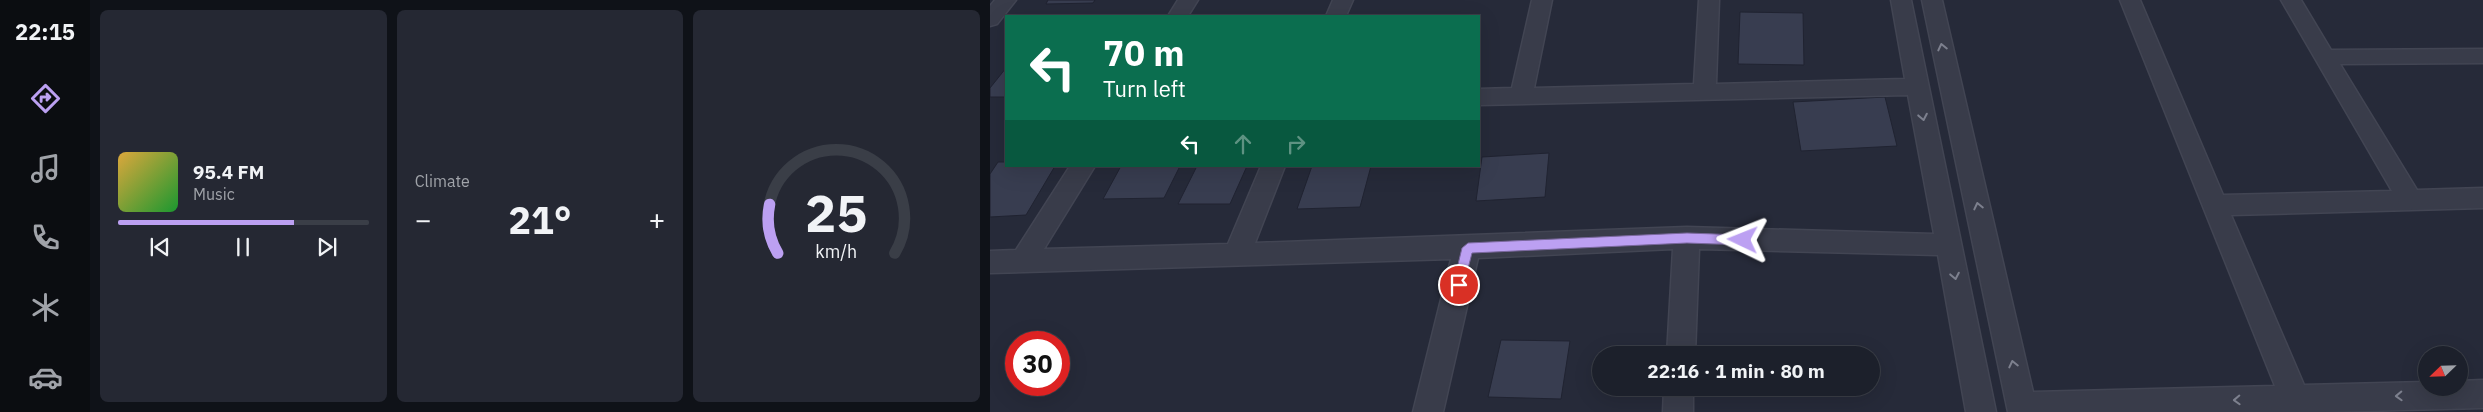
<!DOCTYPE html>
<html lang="en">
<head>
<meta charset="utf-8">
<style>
  body { margin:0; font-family:"IBM Plex Sans",sans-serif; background:#252833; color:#f1f3f6; height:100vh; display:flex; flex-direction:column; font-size:19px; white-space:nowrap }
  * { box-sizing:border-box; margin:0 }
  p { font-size:16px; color:#a0a3a9 }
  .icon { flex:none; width:28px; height:28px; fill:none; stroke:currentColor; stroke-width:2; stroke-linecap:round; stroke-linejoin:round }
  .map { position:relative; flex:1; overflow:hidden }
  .panel { display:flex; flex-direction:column; gap:10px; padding:10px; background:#0f1218; width:900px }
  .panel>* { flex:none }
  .guide { position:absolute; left:15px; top:15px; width:475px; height:152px; border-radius:0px; box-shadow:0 5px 20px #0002,0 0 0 1px #3a3e47; background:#0b6e4f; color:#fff; overflow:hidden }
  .needle { width:32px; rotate:247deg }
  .fabs { position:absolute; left:1428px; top:346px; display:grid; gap:10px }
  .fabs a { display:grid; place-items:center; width:50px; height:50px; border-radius:50%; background:#1c202b; box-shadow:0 5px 20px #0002,0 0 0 1px #3a3e47; font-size:25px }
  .speed { position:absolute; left:15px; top:331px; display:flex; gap:10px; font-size:25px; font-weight:700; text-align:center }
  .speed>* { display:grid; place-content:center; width:65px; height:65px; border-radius:50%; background:#1c202b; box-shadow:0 5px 20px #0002,0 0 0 1px #3a3e47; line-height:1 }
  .speed .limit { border:8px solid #d22; background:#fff; color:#111 }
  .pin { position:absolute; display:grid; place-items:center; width:42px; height:42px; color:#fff; margin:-21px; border:2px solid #fff; border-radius:50%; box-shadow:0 1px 5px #0007 }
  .me { position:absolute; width:55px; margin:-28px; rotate:272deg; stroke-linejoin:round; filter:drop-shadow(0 0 4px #0008) }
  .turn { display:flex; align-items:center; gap:18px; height:105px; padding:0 15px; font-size:22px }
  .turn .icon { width:65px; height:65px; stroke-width:2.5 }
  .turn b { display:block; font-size:35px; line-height:42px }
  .lanes { display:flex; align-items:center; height:48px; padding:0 15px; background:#0003; justify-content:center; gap:25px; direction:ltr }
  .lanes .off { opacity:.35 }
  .big { font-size:38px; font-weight:800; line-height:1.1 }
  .panel .widget { flex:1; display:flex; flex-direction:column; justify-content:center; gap:8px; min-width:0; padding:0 18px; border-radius:8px; background:#252833 }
  .panel .dial { align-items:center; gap:0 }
  .dial svg { height:130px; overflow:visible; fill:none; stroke:#3a3e47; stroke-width:7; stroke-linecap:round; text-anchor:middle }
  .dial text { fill:#f1f3f6; stroke:none }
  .song { display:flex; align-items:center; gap:15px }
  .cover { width:60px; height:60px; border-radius:8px; background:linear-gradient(135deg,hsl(40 70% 55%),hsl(130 70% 35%)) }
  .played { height:5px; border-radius:2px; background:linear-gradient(90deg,#bca0f2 70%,#3a3e47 70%) }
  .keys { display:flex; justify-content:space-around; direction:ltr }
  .heat { display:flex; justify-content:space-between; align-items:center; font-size:28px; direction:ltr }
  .panel .tiles { flex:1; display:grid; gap:10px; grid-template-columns:repeat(3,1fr) }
  .trip { position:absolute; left:602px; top:346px; width:288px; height:50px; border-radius:25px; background:#1c202b; box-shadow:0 5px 20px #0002,0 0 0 1px #3a3e47; font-weight:800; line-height:50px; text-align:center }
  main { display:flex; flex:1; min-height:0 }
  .tab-bar { display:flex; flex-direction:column; width:90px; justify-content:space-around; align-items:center; background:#0b0d11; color:#a0a3a9 }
  .tab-bar .icon { width:35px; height:35px }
  .tab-bar .current { color:#bca0f2 }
  .tab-bar b { font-size:22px; color:#f1f3f6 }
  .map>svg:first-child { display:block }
  .building { fill:#383d50; stroke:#202331 }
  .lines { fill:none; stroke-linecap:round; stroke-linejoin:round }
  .minor-casing { stroke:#424553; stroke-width:3 }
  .minor { fill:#393c4a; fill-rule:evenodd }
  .oneway { stroke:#7d808e }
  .route { fill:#bca0f2; stroke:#7a689d }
</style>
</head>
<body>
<main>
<nav class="tab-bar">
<b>22:15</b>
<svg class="icon current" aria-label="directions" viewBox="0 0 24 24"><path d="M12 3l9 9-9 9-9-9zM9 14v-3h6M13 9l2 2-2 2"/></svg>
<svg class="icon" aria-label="music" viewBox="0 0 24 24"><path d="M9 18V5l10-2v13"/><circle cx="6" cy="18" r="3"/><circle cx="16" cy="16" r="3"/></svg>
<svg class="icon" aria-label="phone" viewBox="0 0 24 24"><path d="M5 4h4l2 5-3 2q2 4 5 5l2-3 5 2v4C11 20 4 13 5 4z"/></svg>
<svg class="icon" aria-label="climate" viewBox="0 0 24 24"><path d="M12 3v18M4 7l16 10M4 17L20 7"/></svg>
<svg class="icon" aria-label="car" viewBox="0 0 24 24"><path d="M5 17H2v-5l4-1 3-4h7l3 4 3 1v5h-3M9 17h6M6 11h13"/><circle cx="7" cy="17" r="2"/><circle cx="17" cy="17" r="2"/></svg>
</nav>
<section class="panel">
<div class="tiles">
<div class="widget">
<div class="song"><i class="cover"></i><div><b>95.4 FM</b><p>Music</p></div></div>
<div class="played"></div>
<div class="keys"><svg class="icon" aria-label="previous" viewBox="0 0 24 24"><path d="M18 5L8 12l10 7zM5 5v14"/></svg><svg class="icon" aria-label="pause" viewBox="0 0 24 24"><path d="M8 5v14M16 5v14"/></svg><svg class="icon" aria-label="next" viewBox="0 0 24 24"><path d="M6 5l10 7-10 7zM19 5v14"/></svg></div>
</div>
<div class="widget"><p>Climate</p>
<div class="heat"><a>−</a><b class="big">21°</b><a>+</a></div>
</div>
<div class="widget dial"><svg viewBox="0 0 100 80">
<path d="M14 69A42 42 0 1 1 86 69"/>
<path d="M14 69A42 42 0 0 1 9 39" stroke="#bca0f2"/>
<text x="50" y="56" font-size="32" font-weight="700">25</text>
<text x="50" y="72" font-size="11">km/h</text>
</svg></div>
</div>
</section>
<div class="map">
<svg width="1493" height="412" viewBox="0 0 1493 412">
  <rect width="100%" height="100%" fill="#262a39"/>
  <path class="building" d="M58 0H105L103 3 56 4Z
    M750 12 813 13 814 65 748 64Z
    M16 68V97H0V88Z
    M895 97 907 146 811 151 803 102Z
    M559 153 555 197 486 201 492 157Z
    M8 162H16V166H65L36 215 0 217V174Z
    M131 166H190L174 198 113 199Z
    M207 166H257L240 204H188Z
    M322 166H381L370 207 307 209Z
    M511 340 580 341 571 399 498 397Z"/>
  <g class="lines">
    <defs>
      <path id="minor" d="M5 0H26L7 24 0 26V6Z
        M188 0H208L198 16H178Z
        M343 0H363L356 16H336Z
        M542 0H562L544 88 704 84 709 0H729L726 84 915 79 901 0H921L1006 412H976L948 255 709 249 705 355H677L683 249 488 258 453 412H423L461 259 0 273V251L26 250 80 166H105L54 249 238 244 271 166H295L265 243 697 227 944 234 918 95 489 105V89L522 88Z
        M932 0H952L1043 392 1285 386 1130 0H1150L1233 195 1402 191 1291 0H1311L1341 50 1493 49V63L1350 64 1427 190 1493 188V208L1241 215 1314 385 1436 382V388H1469V381L1493 380V408L1334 412H1018Z
        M674 388H703V412H673Z"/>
    </defs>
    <use href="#minor" class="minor-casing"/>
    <use href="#minor" class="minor"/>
  </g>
  <defs><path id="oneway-chevron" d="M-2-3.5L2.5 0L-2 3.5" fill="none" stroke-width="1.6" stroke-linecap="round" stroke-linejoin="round" transform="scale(1.25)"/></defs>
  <g class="oneway">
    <use href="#oneway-chevron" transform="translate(952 47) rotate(-103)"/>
    <use href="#oneway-chevron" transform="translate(933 117) rotate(79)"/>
    <use href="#oneway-chevron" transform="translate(988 206) rotate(-103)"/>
    <use href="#oneway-chevron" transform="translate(965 276) rotate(79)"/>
    <use href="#oneway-chevron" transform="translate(1023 364) rotate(-103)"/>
    <use href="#oneway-chevron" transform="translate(1409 396) rotate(178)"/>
    <use href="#oneway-chevron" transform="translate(1247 400) rotate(178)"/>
  </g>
  <path class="route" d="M697 233 753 235 759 240 753 245 697 243 482 253 473 288H464L463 285 472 248 478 243Z"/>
</svg>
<div class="fabs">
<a><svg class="needle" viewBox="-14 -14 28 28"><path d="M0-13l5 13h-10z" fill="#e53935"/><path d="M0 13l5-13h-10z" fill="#a0a3a9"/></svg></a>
</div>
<div class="speed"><div class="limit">30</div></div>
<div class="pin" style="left:469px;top:285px;background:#d93025"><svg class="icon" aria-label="arrive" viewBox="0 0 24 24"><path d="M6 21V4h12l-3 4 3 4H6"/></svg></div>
<svg class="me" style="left:753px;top:240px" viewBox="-20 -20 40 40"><path d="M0-17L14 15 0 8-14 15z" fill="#bca0f2" stroke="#fff" stroke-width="4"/></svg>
<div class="trip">22:16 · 1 min · 80 m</div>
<div class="guide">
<div class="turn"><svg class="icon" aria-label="left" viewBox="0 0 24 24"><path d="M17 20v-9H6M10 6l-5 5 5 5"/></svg><div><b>70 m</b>Turn left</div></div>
<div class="lanes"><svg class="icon" aria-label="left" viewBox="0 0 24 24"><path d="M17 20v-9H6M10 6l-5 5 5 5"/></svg><svg class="icon off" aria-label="ahead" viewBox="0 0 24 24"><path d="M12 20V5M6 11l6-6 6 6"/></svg><svg class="icon off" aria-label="right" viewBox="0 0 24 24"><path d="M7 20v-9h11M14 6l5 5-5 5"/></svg></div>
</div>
</div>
</main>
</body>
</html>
